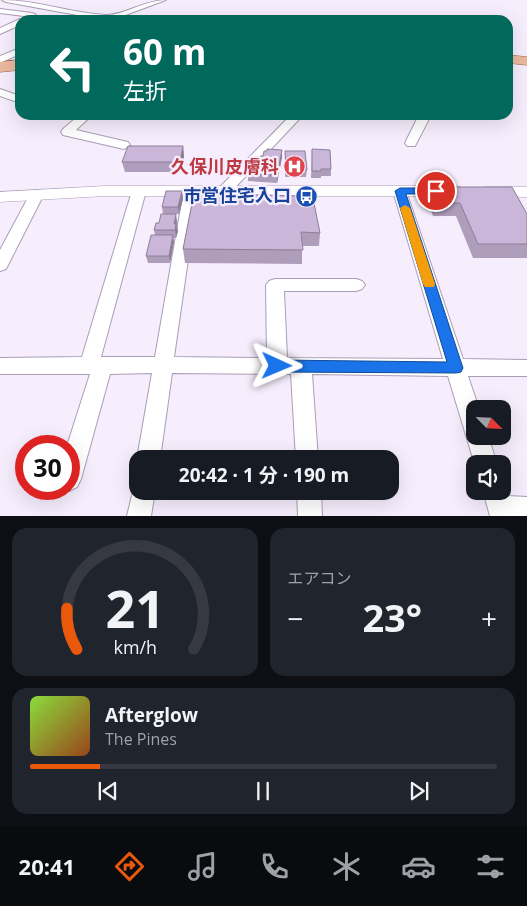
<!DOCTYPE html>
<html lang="ja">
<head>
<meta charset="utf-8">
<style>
  body { margin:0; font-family:"Open Sans","Noto Sans JP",sans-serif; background:#20242c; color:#f1f3f6; height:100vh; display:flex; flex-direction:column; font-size:19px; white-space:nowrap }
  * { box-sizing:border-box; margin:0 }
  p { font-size:16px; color:#9ea1a6 }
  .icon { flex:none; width:28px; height:28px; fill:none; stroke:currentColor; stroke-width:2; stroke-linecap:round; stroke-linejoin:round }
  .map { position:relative; height:516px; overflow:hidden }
  .drawer { display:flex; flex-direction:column; gap:12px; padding:12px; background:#0d0f14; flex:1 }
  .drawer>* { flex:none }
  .top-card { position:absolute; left:15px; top:15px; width:498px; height:105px; border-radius:15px; box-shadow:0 5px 20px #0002; background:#00695c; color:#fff; overflow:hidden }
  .needle { width:32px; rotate:114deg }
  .buttons { position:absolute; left:466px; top:400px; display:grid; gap:10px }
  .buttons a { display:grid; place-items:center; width:45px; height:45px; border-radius:10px; background:#171b24; box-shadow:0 5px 20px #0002; font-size:25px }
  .speed { position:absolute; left:15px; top:435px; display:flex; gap:10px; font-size:25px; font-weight:700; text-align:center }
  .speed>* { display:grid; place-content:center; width:65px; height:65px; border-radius:50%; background:#171b24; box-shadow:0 5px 20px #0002; line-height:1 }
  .speed .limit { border:8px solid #d22; background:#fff; color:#111 }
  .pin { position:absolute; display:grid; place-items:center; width:42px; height:42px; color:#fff; margin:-21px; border:2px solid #fff; border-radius:50%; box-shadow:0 1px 5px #0007 }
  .me { position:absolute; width:55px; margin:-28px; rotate:91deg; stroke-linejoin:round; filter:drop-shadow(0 0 4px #0008) }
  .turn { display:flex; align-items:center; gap:18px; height:105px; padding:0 25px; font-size:22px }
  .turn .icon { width:65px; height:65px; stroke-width:2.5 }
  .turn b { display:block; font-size:35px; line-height:42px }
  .big { font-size:38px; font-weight:700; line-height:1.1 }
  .drawer .card { flex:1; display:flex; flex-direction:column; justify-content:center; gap:8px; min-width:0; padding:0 18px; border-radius:15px; background:#20242c }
  .drawer .dial { align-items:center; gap:0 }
  .dial svg { height:130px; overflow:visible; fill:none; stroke:#363941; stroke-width:7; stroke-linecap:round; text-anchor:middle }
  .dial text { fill:#f1f3f6; stroke:none }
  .song { display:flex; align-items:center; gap:15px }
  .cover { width:60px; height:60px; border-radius:8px; background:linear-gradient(135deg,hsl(90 70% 55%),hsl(20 70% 35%)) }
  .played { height:5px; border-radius:2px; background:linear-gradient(90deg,#ea580c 15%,#363941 15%) }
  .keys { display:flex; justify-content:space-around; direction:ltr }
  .heat { display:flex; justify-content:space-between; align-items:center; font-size:28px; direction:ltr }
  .drawer .tiles { flex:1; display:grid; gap:12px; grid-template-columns:1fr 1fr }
  .card:last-child { grid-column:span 2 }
  .trip { position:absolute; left:129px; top:450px; width:270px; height:50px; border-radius:15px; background:#171b24; box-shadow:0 5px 20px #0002; font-weight:700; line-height:50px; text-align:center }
  .dock { display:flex; height:80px; justify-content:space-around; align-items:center; background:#090b0e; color:#9ea1a6 }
  .dock .icon { width:35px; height:35px }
  .dock .on { color:#ea580c }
  .dock b { font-size:22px; color:#f1f3f6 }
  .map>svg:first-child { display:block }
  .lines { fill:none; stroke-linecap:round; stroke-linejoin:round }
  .minor-casing { stroke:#ab9db6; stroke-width:2 }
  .tertiary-casing { stroke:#ab9db6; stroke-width:1 }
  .primary-casing { stroke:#9a6247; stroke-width:1 }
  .minor { fill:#fff; fill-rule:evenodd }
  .tertiary { fill:#fff; fill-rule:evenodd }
  .primary { fill:#ebb99d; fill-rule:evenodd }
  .wall { fill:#ae9dbb }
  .shaded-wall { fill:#8d7f98 }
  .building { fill:#cab6d9; stroke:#8d7f98 }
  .route { fill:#1a73e8; stroke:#114b97 }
  .slow { fill:#f59e0b }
  .labels { text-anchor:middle; stroke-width:4.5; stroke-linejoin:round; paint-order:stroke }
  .health-label { font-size:18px; font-weight:bold; fill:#be3a42; stroke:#f6edfd; text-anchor:end }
  .transit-label { font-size:18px; font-weight:bold; fill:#164399; stroke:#f6edfd; text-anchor:end }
</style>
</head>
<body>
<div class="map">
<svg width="527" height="516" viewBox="0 0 527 516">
  <rect width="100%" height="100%" fill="#f6edfd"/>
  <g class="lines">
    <defs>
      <path id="minor" d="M2 0C37 0 71 13 106 15 122 16 145 0 166 0L112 20H98L99 19 6 2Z
        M0 9 32 13 36 15 32 17 0 13Z
        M20 19 22 20H20V25L0 34V28Z
        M20 48V54L0 63V56Z
        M0 89 20 96V103L0 96Z
        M76 115 91 116 76 130 128 142 130 145 124 149 63 135 61 132 63 129 77 117Z
        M291 115H303L229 194H219L217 191 219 188Z
        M419 115H431L415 146H407L405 143Z
        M191 186 198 190 174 357 267 358 266 285 269 281 275 279H356L362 281 365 285 362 289 356 291H284L287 358 443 359 393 191 400 187 405 188 463 359 527 360V376H468L479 409H475V436H488L497 464H475V465L448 376 312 374 318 459H296L291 374 172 373 160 459H138V461L137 459 152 373 110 374 81 479 77 487 69 491 64 489H69L67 446 90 374H0V358L82 357 132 191 139 187 146 191 101 357H155L184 190Z
        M37 190 42 191 44 194 8 265 6 269 0 271V250L30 194 32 191Z
        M138 481V491H155L151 516H127L135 483Z
        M502 482 508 496 527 497V516H490L483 491H502Z
        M297 491H321L322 516H298Z"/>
      <path id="tertiary" d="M105 186H455L461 187 464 191 461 195 455 196H105L0 202V192Z
        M487 187H527V197L481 196 478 192 481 188Z"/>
      <path id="primary" d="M508 55 527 57V65L508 63Z
        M20 60V70L0 72V62Z"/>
    </defs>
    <use href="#minor" class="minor-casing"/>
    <use href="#tertiary" class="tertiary-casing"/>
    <use href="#primary" class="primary-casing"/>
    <use href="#minor" class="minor"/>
    <use href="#tertiary" class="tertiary"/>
    <use href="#primary" class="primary"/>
  </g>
  <path class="wall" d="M183 146 184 156 181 172H125L122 162Z
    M312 149 331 169V176H321V178H311Z
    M285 151 307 170 306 177H285Z
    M282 157 277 183 248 181V174L259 159Z
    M431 187 527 214V258H473L456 216H433L427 200Z
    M182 191 183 199 179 214H163L162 207Z
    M194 193 320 233 319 246H302V264L185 263 183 249Z
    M177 222 178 231 176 238H173L174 242 170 263H148L146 256 155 235 154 230 159 223Z"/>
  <path class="shaded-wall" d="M183 146 184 156 181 172 180 162Z
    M282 150V157L277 183V175Z
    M182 191 183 199 179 214 178 207Z
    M176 214 177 222 175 231 174 224Z
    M176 224 178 231 176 238 175 230Z
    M173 235 174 242 170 263 169 256Z"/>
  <path class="building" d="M128 146H183L180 162H122Z
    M267 149 282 150 277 175 248 174 251 163 256 164 257 159H259L260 156H263L264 151H267Z
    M312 149 330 150 331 169H321V171H312Z
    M285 151H305L307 170H286Z
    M431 187H512L527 214V244H478L460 203H437Z
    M166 191H182L178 207H162Z
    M194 193 301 196 314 203 320 233 301 232 303 250 183 249Z
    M161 214H176L174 224H176L175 230H154L156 223H159Z
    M151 235H173L169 256H146Z"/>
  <path class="route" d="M400 188H436L441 191 436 194H406L463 368 461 372 456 373 277 372 272 370 270 366 272 362 277 360 447 362 395 191Z"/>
  <path class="slow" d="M405 205 410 208 435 284 434 287H425L423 284 400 208Z"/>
  <defs>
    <symbol id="hospital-disc" viewBox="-11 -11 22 22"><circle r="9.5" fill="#e0444e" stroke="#f6edfd"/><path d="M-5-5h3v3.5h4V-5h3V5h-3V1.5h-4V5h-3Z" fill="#fff"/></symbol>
    <symbol id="bus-disc" viewBox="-11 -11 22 22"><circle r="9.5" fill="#1a4fb4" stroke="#f6edfd"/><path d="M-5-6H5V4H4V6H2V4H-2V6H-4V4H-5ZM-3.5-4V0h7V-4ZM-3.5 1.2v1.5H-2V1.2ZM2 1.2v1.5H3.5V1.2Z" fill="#fff"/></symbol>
  </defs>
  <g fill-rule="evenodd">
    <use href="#hospital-disc" x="282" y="154" width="25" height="25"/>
    <use href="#bus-disc" x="294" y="184" width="25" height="25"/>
  </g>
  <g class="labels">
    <g class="health-label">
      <text x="279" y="173">久保川皮膚科</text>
    </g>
    <g class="transit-label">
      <text x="291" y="202">市営住宅入口</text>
    </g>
  </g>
</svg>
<div class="buttons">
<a><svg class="needle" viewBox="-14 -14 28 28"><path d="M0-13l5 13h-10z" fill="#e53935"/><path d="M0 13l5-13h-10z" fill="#9ea1a6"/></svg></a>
<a><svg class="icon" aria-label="sound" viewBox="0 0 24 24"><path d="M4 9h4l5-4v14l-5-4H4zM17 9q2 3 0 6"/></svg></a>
</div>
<div class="speed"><div class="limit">30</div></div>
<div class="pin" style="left:436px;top:191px;background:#d93025"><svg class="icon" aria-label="arrive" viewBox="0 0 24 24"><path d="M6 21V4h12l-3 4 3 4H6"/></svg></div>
<svg class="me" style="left:277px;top:366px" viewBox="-20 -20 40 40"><path d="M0-17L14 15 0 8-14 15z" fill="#1a73e8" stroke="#fff" stroke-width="4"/></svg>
<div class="trip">20:42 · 1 分 · 190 m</div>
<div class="top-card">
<div class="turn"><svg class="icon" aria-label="left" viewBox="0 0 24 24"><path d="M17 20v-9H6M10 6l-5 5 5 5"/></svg><div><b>60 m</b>左折</div></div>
</div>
</div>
<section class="drawer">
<div class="tiles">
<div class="card dial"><svg viewBox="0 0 100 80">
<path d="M14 69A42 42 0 1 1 86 69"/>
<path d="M14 69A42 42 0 0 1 8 44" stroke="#ea580c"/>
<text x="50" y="56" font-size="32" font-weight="700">21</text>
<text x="50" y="72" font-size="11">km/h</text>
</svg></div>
<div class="card"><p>エアコン</p>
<div class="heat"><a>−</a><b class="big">23°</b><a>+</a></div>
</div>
<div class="card">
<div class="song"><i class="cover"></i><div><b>Afterglow</b><p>The Pines</p></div></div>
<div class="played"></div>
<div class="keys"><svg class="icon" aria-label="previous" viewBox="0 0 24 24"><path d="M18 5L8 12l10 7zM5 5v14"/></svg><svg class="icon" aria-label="pause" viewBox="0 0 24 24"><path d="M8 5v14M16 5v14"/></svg><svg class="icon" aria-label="next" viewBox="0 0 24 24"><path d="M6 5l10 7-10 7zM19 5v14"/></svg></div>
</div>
</div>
</section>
<nav class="dock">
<b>20:41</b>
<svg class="icon on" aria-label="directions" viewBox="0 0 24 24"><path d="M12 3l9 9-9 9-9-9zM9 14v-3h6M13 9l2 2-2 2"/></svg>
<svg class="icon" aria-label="music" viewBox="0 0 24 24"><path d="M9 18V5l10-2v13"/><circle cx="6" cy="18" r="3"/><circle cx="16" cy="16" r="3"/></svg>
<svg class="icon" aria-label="phone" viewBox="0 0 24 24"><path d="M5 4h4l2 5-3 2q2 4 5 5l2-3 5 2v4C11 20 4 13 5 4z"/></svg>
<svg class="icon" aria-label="climate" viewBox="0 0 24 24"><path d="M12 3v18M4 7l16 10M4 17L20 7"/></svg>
<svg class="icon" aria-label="car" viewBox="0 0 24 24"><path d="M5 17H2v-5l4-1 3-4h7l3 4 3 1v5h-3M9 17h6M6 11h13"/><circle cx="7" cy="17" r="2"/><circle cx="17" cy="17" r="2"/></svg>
<svg class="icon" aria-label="filters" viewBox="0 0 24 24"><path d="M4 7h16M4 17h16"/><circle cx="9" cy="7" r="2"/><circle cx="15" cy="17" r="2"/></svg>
</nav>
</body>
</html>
